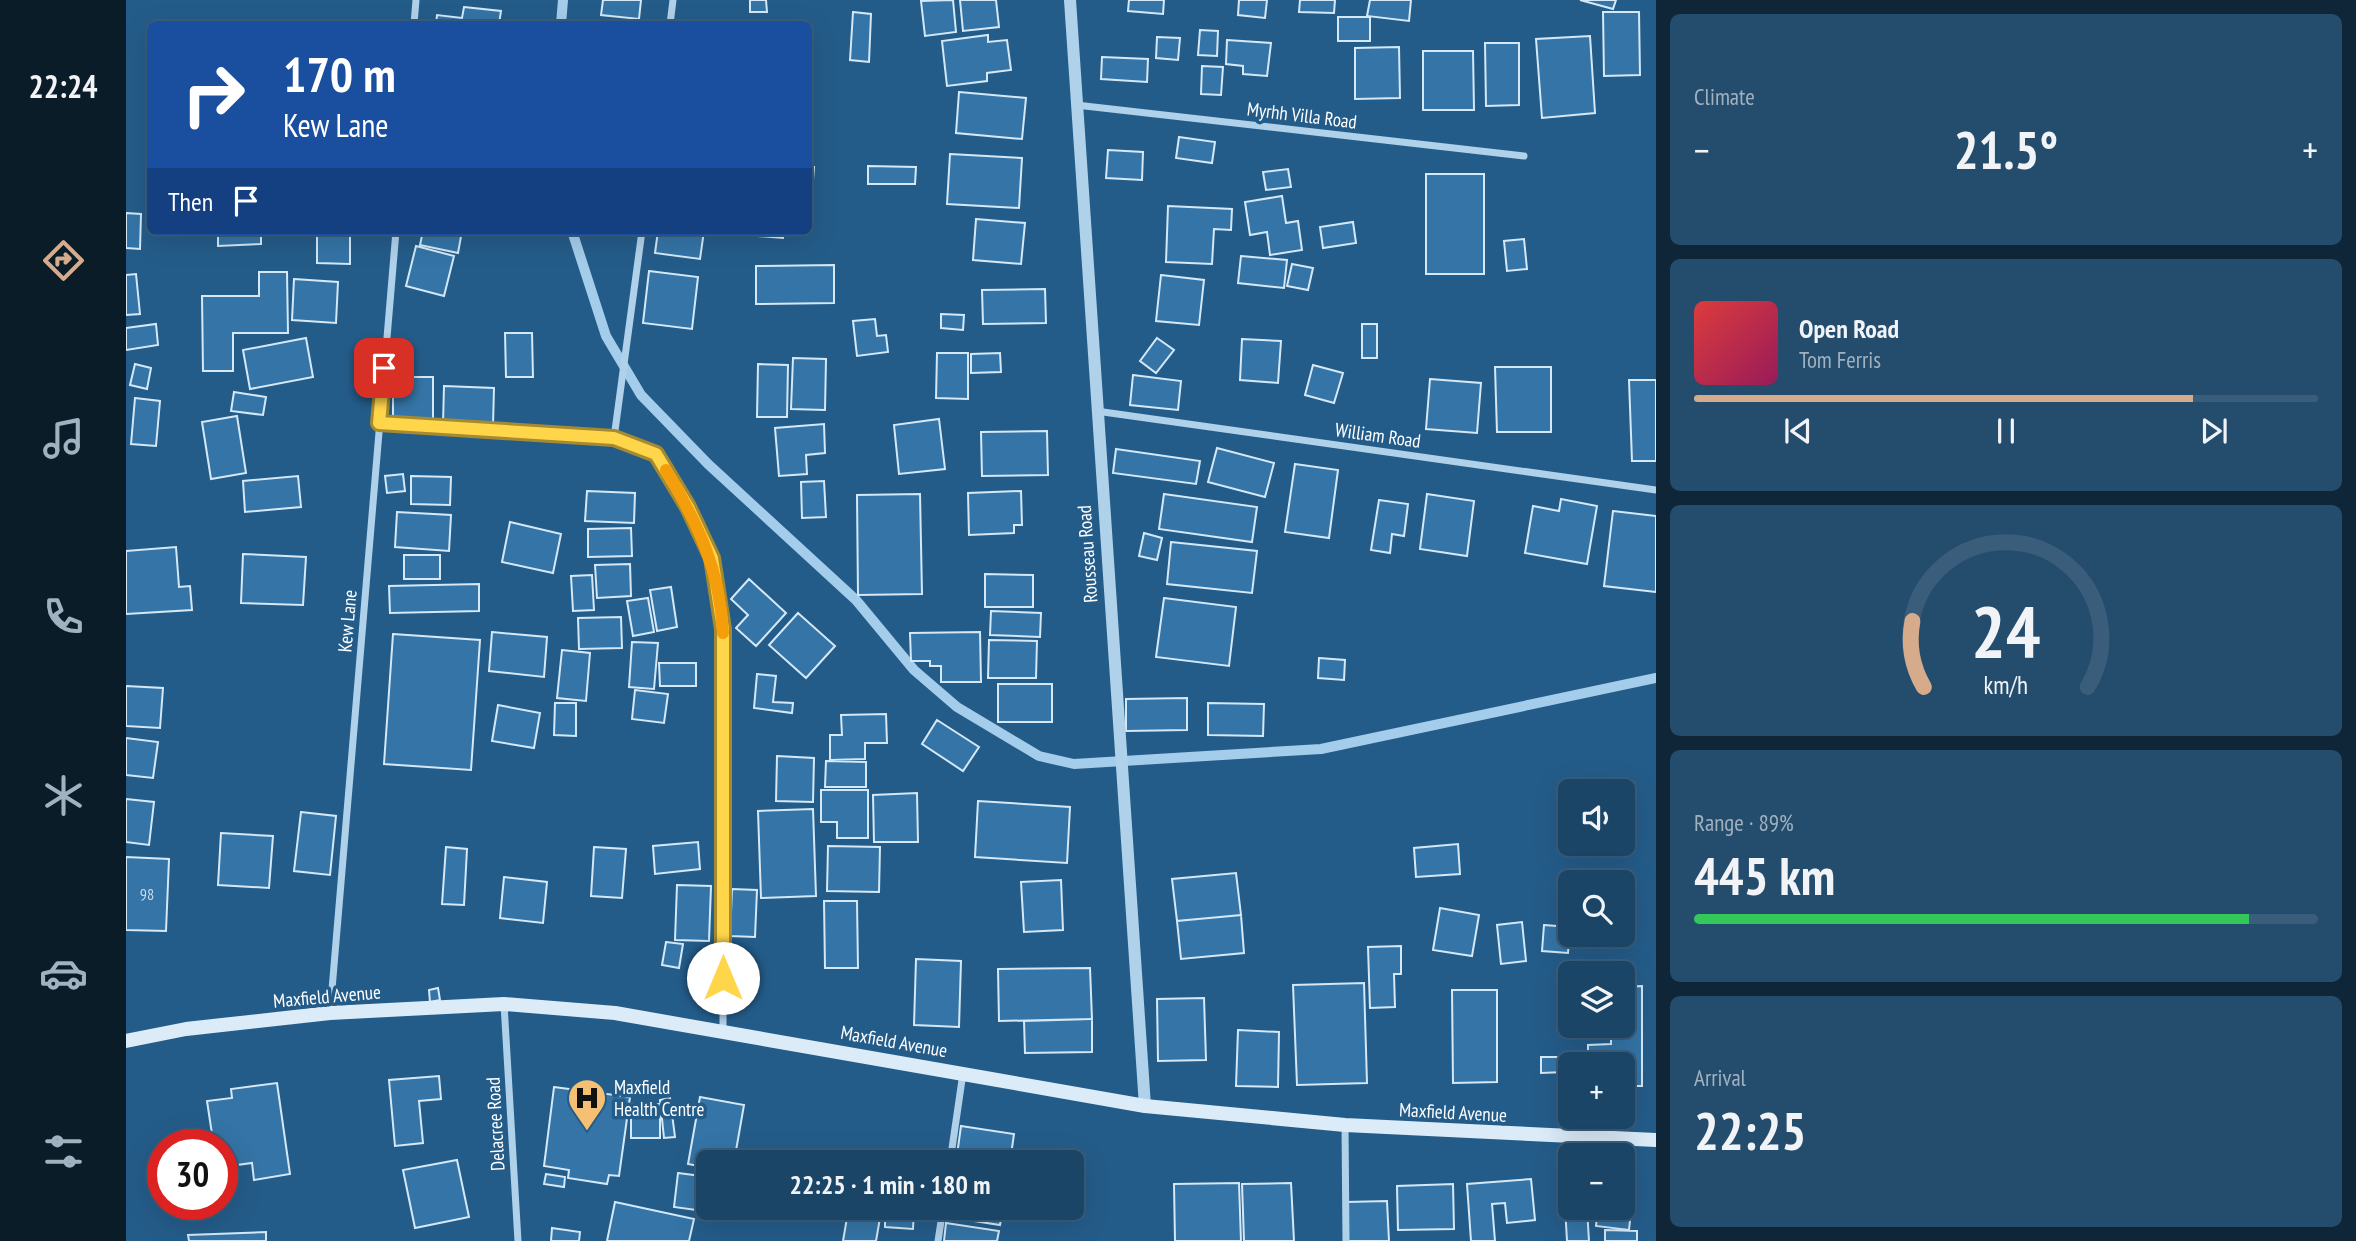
<!DOCTYPE html>
<html lang="en">
<head>
<meta charset="utf-8">
<style>
  body { margin:0; font-family:"PT Sans Narrow",sans-serif; background:#244c6d; color:#f1f3f6; height:100vh; display:flex; flex-direction:column; font-size:26px; white-space:nowrap }
  * { box-sizing:border-box; margin:0 }
  p { font-size:23px; color:#a0b1c0 }
  .icon { flex:none; width:38px; height:38px; fill:none; stroke:currentColor; stroke-width:2; stroke-linecap:round; stroke-linejoin:round }
  .map { position:relative; flex:1; overflow:hidden }
  .panel { display:flex; flex-direction:column; gap:14px; padding:14px; background:#0f2639; width:700px }
  .panel>* { flex:none }
  .hud { position:absolute; left:21px; top:21px; width:665px; height:214px; border-radius:10px; box-shadow:0 7px 28px #0002,0 0 0 2px #395d7b; background:#1a4fa0; color:#fff; overflow:hidden }
  .controls { position:absolute; left:1432px; top:779px; display:grid; gap:14px }
  .controls a { display:grid; place-items:center; width:77px; height:77px; border-radius:10px; background:#1b4567; box-shadow:0 7px 28px #0002,0 0 0 2px #395d7b; font-size:35px }
  .speed { position:absolute; left:21px; top:1129px; display:flex; gap:14px; font-size:35px; font-weight:700; text-align:center }
  .speed>* { display:grid; place-content:center; width:91px; height:91px; border-radius:50%; background:#1b4567; box-shadow:0 7px 28px #0002,0 0 0 2px #395d7b; line-height:1 }
  .speed .limit { border:10px solid #d22; background:#fff; color:#111 }
  .pin { position:absolute; display:grid; place-items:center; width:60px; height:60px; color:#fff; margin:-30px; border-radius:14px; box-shadow:0 4px 10px #0006 }
  .me { position:absolute; width:77px; margin:-38px; rotate:0deg; stroke-linejoin:round; filter:drop-shadow(0 0 5px #0008) }
  .turn { display:flex; align-items:center; gap:24px; height:147px; padding:0 21px; font-size:32px }
  .turn .icon { width:91px; height:91px; stroke-width:2.5 }
  .turn b { display:block; font-size:49px; line-height:60px }
  .then { display:flex; align-items:center; height:66px; padding:0 21px; background:#0003; gap:14px; font-size:26px }
  .big { font-size:52px; font-weight:600; line-height:1.1 }
  .panel .card { flex:1; display:flex; flex-direction:column; justify-content:center; gap:10px; min-width:0; padding:0 24px; border-radius:10px; background:#244c6d }
  .panel .dial { align-items:center; gap:0 }
  .dial svg { height:182px; overflow:visible; fill:none; stroke:#395d7b; stroke-width:7; stroke-linecap:round; text-anchor:middle }
  .dial text { fill:#f1f3f6; stroke:none }
  .song { display:flex; align-items:center; gap:21px }
  .cover { width:84px; height:84px; border-radius:10px; background:linear-gradient(135deg,hsl(0 70% 55%),hsl(330 70% 35%)) }
  .played { height:7px; border-radius:4px; background:linear-gradient(90deg,#d6ab8b 80%,#395d7b 80%) }
  .keys { display:flex; justify-content:space-around; direction:ltr }
  .heat { display:flex; justify-content:space-between; align-items:center; font-size:38px; direction:ltr }
  .charge { height:10px; border-radius:5px; background:linear-gradient(90deg,#34c759 89%,#395d7b 0) }
  .trip { position:absolute; left:570px; top:1150px; width:388px; height:70px; border-radius:10px; background:#1b4567; box-shadow:0 7px 28px #0002,0 0 0 2px #395d7b; font-weight:600; line-height:70px; text-align:center }
  main { display:flex; flex:1; min-height:0 }
  .dock { display:flex; flex-direction:column; width:126px; justify-content:space-around; align-items:center; background:#0b1c29; color:#a0b1c0 }
  .dock .icon { width:49px; height:49px }
  .dock .current { color:#d6ab8b }
  .dock b { font-size:32px; color:#f1f3f6 }
  .map>svg:first-child { display:block }
  .lines { fill:none; stroke-linecap:round; stroke-linejoin:round }
  .stream { stroke:#a4cdeb; stroke-width:10 }
  .building { fill:#3474a6; stroke:#d4e8f7; stroke-width:2 }
  .minor { stroke:#b0d1ea; stroke-width:7 }
  .tertiary { stroke:#b0d1ea; stroke-width:12 }
  .secondary { stroke:#dbebf8; stroke-width:14 }
  .route-casing { stroke:#a68a30; stroke-width:18 }
  .route { stroke:#ffd54a; stroke-width:12 }
  .slow { stroke:#f59e0b; stroke-width:12 }
  .labels { text-anchor:middle; stroke-width:7; stroke-linejoin:round; paint-order:stroke }
  .number-label { font-size:16px; fill:#ccdce9 }
  .street-label { font-size:19px; fill:#fff; stroke:#245c89 }
  .poi-label { font-size:19px; fill:#fff; stroke:#245c89; text-anchor:start }
</style>
</head>
<body>
<main>
<nav class="dock">
<b>22:24</b>
<svg class="icon current" aria-label="directions" viewBox="0 0 24 24"><path d="M12 3l9 9-9 9-9-9zM9 14v-3h6M13 9l2 2-2 2"/></svg>
<svg class="icon" aria-label="music" viewBox="0 0 24 24"><path d="M9 18V5l10-2v13"/><circle cx="6" cy="18" r="3"/><circle cx="16" cy="16" r="3"/></svg>
<svg class="icon" aria-label="phone" viewBox="0 0 24 24"><path d="M5 4h4l2 5-3 2q2 4 5 5l2-3 5 2v4C11 20 4 13 5 4z"/></svg>
<svg class="icon" aria-label="climate" viewBox="0 0 24 24"><path d="M12 3v18M4 7l16 10M4 17L20 7"/></svg>
<svg class="icon" aria-label="car" viewBox="0 0 24 24"><path d="M5 17H2v-5l4-1 3-4h7l3 4 3 1v5h-3M9 17h6M6 11h13"/><circle cx="7" cy="17" r="2"/><circle cx="17" cy="17" r="2"/></svg>
<svg class="icon" aria-label="filters" viewBox="0 0 24 24"><path d="M4 7h16M4 17h16"/><circle cx="9" cy="7" r="2"/><circle cx="15" cy="17" r="2"/></svg>
</nav>
<div class="map">
<svg width="1530" height="1241" viewBox="0 0 1530 1241">
  <rect width="100%" height="100%" fill="#245c89"/>
  <g class="lines">
    <path class="stream" d="M435 24 437 0
      M446 231 480 336 515 395 582 464 730 600 788 670 831 707 913 756 948 764 1195 749 1530 678"/>
  </g>
  <path class="building" d="M477 0H515L513 19 475 15Z
    M624 0H640L641 12H624Z
    M827 0 830 32 799 36 795 1Z
    M834 0H870L873 27 837 31Z
    M1003 0H1038L1037 14 1002 11Z
    M1113 0H1141L1139 18 1112 15Z
    M1174 0H1209L1208 13 1173 12Z
    M1244 0H1285L1283 21 1241 16Z
    M1454 0H1490L1487 9Z
    M338 7 375 11 373 24H310L311 15 336 18Z
    M727 12 745 14 743 62 724 60Z
    M1477 12H1513L1514 75 1478 76Z
    M1212 17H1244V41H1212Z
    M1074 30 1092 31 1091 56 1072 55Z
    M862 35V42L881 40 885 70 861 73V81L821 86 816 41Z
    M1464 36 1469 113 1416 118 1410 39Z
    M1031 37 1054 38 1052 60 1030 58Z
    M1101 40 1145 43 1141 76 1117 74V66L1100 64Z
    M1359 43H1393V105L1360 106Z
    M1273 47 1274 98 1229 99V48Z
    M1297 51H1347L1348 110H1297Z
    M976 57 1022 59 1021 82 975 79Z
    M1076 66 1097 67 1095 95 1075 94Z
    M833 92 900 98 896 139 830 133Z
    M1053 137 1089 142 1086 163 1050 158Z
    M982 150 1017 152 1016 180 980 178Z
    M824 154 896 158 893 208 821 204Z
    M742 166 790 167 789 184H742Z
    M682 167H688L686 193H682Z
    M1162 169 1165 187 1140 190 1137 172Z
    M1300 174H1358V274H1300Z
    M1156 196 1160 223 1172 221 1176 250 1144 255 1141 232 1124 235 1119 202Z
    M1042 206 1106 209 1105 230 1088 229 1086 264 1040 262Z
    M0 213 15 214 14 249 0 248Z
    M850 219 899 223 895 264 847 260Z
    M1227 222 1230 243 1197 248 1194 227Z
    M92 231H135V244L92 246Z
    M191 231H224V264L191 263Z
    M297 231H336L332 253 294 245Z
    M532 231H578L574 259 529 253Z
    M632 231H658L657 238 632 236Z
    M1398 239 1401 269 1381 271 1378 241Z
    M290 246 328 256 318 296 280 286Z
    M1115 256 1161 260 1158 288 1112 283Z
    M1166 264 1187 268 1182 290 1161 286Z
    M708 265V303L630 304V266Z
    M523 271 572 277 566 329 517 323Z
    M133 272H161L162 333H107V371H77L76 296H133Z
    M10 274 14 314 0 315V275Z
    M1035 275 1078 280 1073 325 1030 321Z
    M168 279 212 282 210 323 166 320Z
    M919 289 920 323 857 324 856 290Z
    M815 314 838 315 837 330 815 328Z
    M749 319 751 336 760 335 762 352 731 356 727 321Z
    M30 324 32 345 0 350V328Z
    M1236 324H1251V358H1236Z
    M379 333H406L407 377H380Z
    M180 338 187 377 124 389 117 350Z
    M1031 338 1048 350 1030 373 1014 361Z
    M1116 339 1155 341 1152 383 1114 380Z
    M811 353H842V399L810 398Z
    M874 353 875 372 845 373V354Z
    M667 358 700 359 699 410 665 409Z
    M9 364 25 368 21 389 4 385Z
    M632 364 662 365 661 417H631Z
    M1187 365 1217 373 1208 403 1179 395Z
    M1369 367H1425V432H1371Z
    M1007 375 1055 381 1052 410 1004 405Z
    M267 377H307V424L267 423Z
    M1304 379 1355 383 1351 433 1300 429Z
    M1503 380H1530V461H1506Z
    M318 386 368 388 367 426 317 424Z
    M108 392 140 397 137 415 105 411Z
    M9 398 34 401 30 446 5 444Z
    M111 416 120 473 85 479 76 422Z
    M813 419 819 469 773 474 768 425Z
    M698 424 699 453 680 455 681 474 653 476 649 428Z
    M921 431 922 475 856 476 855 432Z
    M1091 448 1148 463 1139 497 1082 482Z
    M990 449 1074 461 1070 484 987 473Z
    M1169 464 1212 470 1203 538 1159 532Z
    M277 474 279 491 261 493 259 476Z
    M172 476 175 507 119 512 117 481Z
    M285 476 325 477 324 505 285 504Z
    M698 481 700 517 676 518 675 482Z
    M461 491 509 493 508 523 459 521Z
    M895 491 896 525H888V533L843 535 842 493Z
    M794 494 796 594 732 595 731 495Z
    M1038 494 1131 507 1126 542 1033 529Z
    M1301 494 1348 501 1341 556 1294 549Z
    M1435 499 1471 506 1461 564 1399 553 1407 506 1433 511Z
    M1253 500 1282 504 1278 536 1266 534 1264 553 1245 550Z
    M1487 511 1530 516V592L1478 586Z
    M271 512 325 515 323 551 269 547Z
    M384 522 435 534 427 573 376 562Z
    M505 528 506 556 462 557V529Z
    M1018 533 1036 538 1031 560 1013 556Z
    M1045 542 1131 551 1126 593 1041 584Z
    M50 547 53 587 64 586 66 610 0 614V551Z
    M117 554 180 557 177 605 115 603Z
    M278 555H314V579H278Z
    M504 564 505 596 471 598 469 565Z
    M859 574 907 575V607H859Z
    M466 575 468 610 447 611 445 576Z
    M623 579 660 613 630 646 610 628 622 615 605 599Z
    M353 584V611L264 613 263 586Z
    M545 587 551 627 531 631 524 590Z
    M522 598 528 632 507 636 501 601Z
    M1038 598 1110 607 1103 666 1030 657Z
    M865 611 915 613 914 637 864 635Z
    M672 613 709 646 680 678 643 645Z
    M495 617 496 648 453 649 452 618Z
    M366 632 421 637 418 677 363 671Z
    M854 632 855 682H815V666H804V661H785L784 633Z
    M267 634 354 640 345 770 258 764Z
    M863 640 911 641 910 678H862Z
    M506 642 532 643 528 689 503 687Z
    M436 650 464 653 460 701 431 698Z
    M1193 658 1219 660 1218 680 1192 678Z
    M533 663H570V686H534Z
    M631 674 650 676 647 702 667 703 666 713 628 708Z
    M872 684H926V722H872Z
    M0 686 37 688 34 728 0 726Z
    M509 690 542 694 538 723 506 719Z
    M1061 698V730L1000 731V699Z
    M429 703H450V736L428 735Z
    M1082 703 1138 704 1137 736 1082 735Z
    M372 705 414 713 408 748 366 741Z
    M760 714 761 743H739V759L704 760V735H716L715 715Z
    M811 720 853 747 837 771 796 744Z
    M0 738 32 742 27 778 0 775Z
    M651 756 688 758 687 802 650 801Z
    M700 761 740 762V787H699Z
    M695 790H742V838H711V822H695Z
    M791 793 792 842H748L747 795Z
    M0 799 28 802 23 845 0 842Z
    M852 801 944 807 941 863 849 857Z
    M687 809 690 896 635 898 632 811Z
    M175 812 210 816 204 875 168 871Z
    M95 833 147 836 143 888 92 885Z
    M572 842 574 869 529 874 527 846Z
    M1332 844 1334 874 1290 877 1288 848Z
    M702 846 754 847 753 892 701 891Z
    M320 847 341 849 338 905 316 904Z
    M468 847 500 849 496 898 465 896Z
    M0 857 43 859 40 931 0 930Z
    M1110 873 1115 915 1051 921 1046 879Z
    M378 877 421 882 417 923 374 918Z
    M935 880 937 930 898 932 895 882Z
    M551 885 585 886 583 941 549 940Z
    M606 889 631 890 629 937 604 936Z
    M698 901H731L732 968H699Z
    M1314 908 1353 915 1346 956 1307 950Z
    M1115 915 1118 953 1055 959 1051 921Z
    M1396 922 1400 961 1375 964 1371 925Z
    M1418 925 1444 927 1442 953 1416 951Z
    M540 942 557 944 553 968 536 965Z
    M1275 946V974H1268L1269 1007 1244 1008 1242 947Z
    M790 959 835 961 833 1027 788 1025Z
    M964 968 966 1019 873 1021 872 969Z
    M1238 983 1241 1083 1171 1085 1167 985Z
    M1516 986V1086H1496V1064H1462V1045L1485 1044V1026H1496V987Z
    M312 988 314 1000 304 1002 303 990Z
    M1326 990H1371V1082L1327 1083Z
    M1440 995H1444V1026H1464L1465 1032 1443 1034Z
    M1078 998 1080 1060 1032 1061 1031 999Z
    M966 1019V1052L899 1053 898 1021Z
    M1112 1030 1153 1032 1152 1087 1110 1086Z
    M1415 1057H1438L1439 1072 1415 1073Z
    M1438 1057H1459V1064H1444V1072H1439Z
    M313 1076 315 1099 293 1101 297 1143 269 1146 263 1080Z
    M151 1083 164 1174 128 1180 126 1163 96 1167V1144H71L70 1137 86 1134 81 1101 106 1098 105 1089Z
    M428 1087 504 1097 493 1176 483 1175 481 1184 442 1178 443 1170 418 1166Z
    M574 1097 618 1105 608 1162H583V1168L562 1164Z
    M544 1098 549 1137 538 1138 534 1100Z
    M505 1104H534V1138H505Z
    M835 1126 888 1134 884 1162H830Z
    M331 1160 343 1217 289 1228 277 1170Z
    M552 1173 583 1177V1208H615L614 1216 548 1207Z
    M420 1174 439 1177 438 1187 418 1184Z
    M1405 1179 1409 1220 1381 1223 1379 1203 1366 1204 1369 1241H1345L1341 1184Z
    M1496 1182 1508 1183 1503 1230 1470 1226 1472 1208H1496Z
    M1113 1183 1115 1241H1049L1048 1184Z
    M1165 1183 1168 1241H1118L1116 1184Z
    M1327 1184 1328 1229 1272 1230 1271 1186Z
    M1261 1201 1263 1241H1222L1221 1202Z
    M489 1202 568 1219 563 1241H481Z
    M1444 1204V1208H1461L1463 1241H1441L1439 1206Z
    M759 1208 788 1209 787 1229 759 1227Z
    M823 1208H877L874 1225 822 1217Z
    M722 1212 754 1218 750 1241H717Z
    M820 1223 873 1231 871 1241H818Z
    M426 1228 454 1232 453 1241H425Z
    M1479 1230 1511 1231V1241H1479Z
    M140 1232V1241H63L62 1235Z"/>
  <g class="lines">
    <path class="minor" d="M288 24 290 0
      M544 24 547 0
      M950 105 1398 156
      M970 411 1530 490
      M253 423 488 438 530 454 562 507 586 558 597 629V1031
      M488 438 516 231
      M378 1004 392 1241
      M204 1013 270 231
      M1219 1125 1220 1241
      M824 1162 837 1073
      M812 1241 817 1208"/>
    <path class="tertiary" d="M944 0 1019 1106"/>
    <path class="secondary" d="M0 1041 60 1029 204 1013 378 1004 489 1013 1019 1106 1219 1125 1530 1140"/>
  </g>
  <g class="lines">
    <defs>
      <path id="route" d="M258 368 253 423 488 438 530 454 562 507 586 558 597 629V978"/>
    </defs>
    <use href="#route" class="route-casing"/>
    <use href="#route" class="route"/>
    <path class="slow" d="M540 470C572 524 594 569 597 633"/>
  </g>
  <defs>
    <symbol id="hospital-pin" viewBox="-11 -11 22 30"><path d="M0 17L-7.5 6A9.5 9.5 0 1 1 7.5 6Z" fill="#f5c073" stroke="#245c89"/><path d="M-5-5h3v3.5h4V-5h3V5h-3V1.5h-4V5h-3Z" fill="#111"/></symbol>
  </defs>
  <g fill-rule="evenodd">
    <use href="#hospital-pin" x="439" y="1076" width="44" height="60"/>
  </g>
  <g class="labels">
    <g class="number-label">
      <text x="21" y="900">98</text>
    </g>
    <g class="street-label">
      <text transform="translate(1176 115) rotate(7)" y="7">Myrhh Villa Road</text>
      <text transform="translate(1252 435) rotate(8)" y="7">William Road</text>
      <text transform="translate(961 554) rotate(-94)" y="7">Rousseau Road</text>
      <text transform="translate(221 621) rotate(-85)" y="7">Kew Lane</text>
      <text transform="translate(201 996) rotate(-5)" y="7">Maxfield Avenue</text>
      <text transform="translate(768 1041) rotate(10)" y="7">Maxfield Avenue</text>
      <text transform="translate(1327 1112) rotate(3)" y="7">Maxfield Avenue</text>
      <text transform="translate(369 1124) rotate(-93)" y="7">Delacree Road</text>
    </g>
    <g class="poi-label">
      <text x="488" y="1094">Maxfield<tspan x="488" dy="22">Health Centre</tspan></text>
    </g>
  </g>
</svg>
<div class="controls">
<a><svg class="icon" aria-label="sound" viewBox="0 0 24 24"><path d="M4 9h4l5-4v14l-5-4H4zM17 9q2 3 0 6"/></svg></a>
<a><svg class="icon" aria-label="search" viewBox="0 0 24 24"><circle cx="10" cy="10" r="6"/><path d="M15 15l6 6"/></svg></a>
<a><svg class="icon" aria-label="layers" viewBox="0 0 24 24"><path d="M12 4l9 5-9 5-9-5zM3 14l9 5 9-5"/></svg></a>
<a>+</a>
<a>−</a>
</div>
<div class="speed"><div class="limit">30</div></div>
<div class="pin" style="left:258px;top:368px;background:#d93025"><svg class="icon" aria-label="arrive" viewBox="0 0 24 24"><path d="M6 21V4h12l-3 4 3 4H6"/></svg></div>
<svg class="me" style="left:597px;top:978px" viewBox="-20 -20 40 40"><circle r="19" fill="#fff"/><path d="M0-13L10 11 0 6-10 11z" fill="#ffd54a"/></svg>
<div class="trip">22:25 · 1 min · 180 m</div>
<div class="hud">
<div class="turn"><svg class="icon" aria-label="right" viewBox="0 0 24 24"><path d="M7 20v-9h11M14 6l5 5-5 5"/></svg><div><b>170 m</b>Kew Lane</div></div>
<div class="then">Then<svg class="icon" aria-label="arrive" viewBox="0 0 24 24"><path d="M6 21V4h12l-3 4 3 4H6"/></svg></div>
</div>
</div>
<section class="panel">
<div class="card"><p>Climate</p>
<div class="heat"><a>−</a><b class="big">21.5°</b><a>+</a></div>
</div>
<div class="card">
<div class="song"><i class="cover"></i><div><b>Open Road</b><p>Tom Ferris</p></div></div>
<div class="played"></div>
<div class="keys"><svg class="icon" aria-label="previous" viewBox="0 0 24 24"><path d="M18 5L8 12l10 7zM5 5v14"/></svg><svg class="icon" aria-label="pause" viewBox="0 0 24 24"><path d="M8 5v14M16 5v14"/></svg><svg class="icon" aria-label="next" viewBox="0 0 24 24"><path d="M6 5l10 7-10 7zM19 5v14"/></svg></div>
</div>
<div class="card dial"><svg viewBox="0 0 100 80">
<path d="M14 69A42 42 0 1 1 86 69"/>
<path d="M14 69A42 42 0 0 1 9 40" stroke="#d6ab8b"/>
<text x="50" y="56" font-size="32" font-weight="700">24</text>
<text x="50" y="72" font-size="11">km/h</text>
</svg></div>
<div class="card"><p>Range · 89%</p><b class="big">445 km</b><div class="charge"></div></div>
<div class="card"><p>Arrival</p><b class="big">22:25</b></div>
</section>
</main>
</body>
</html>
